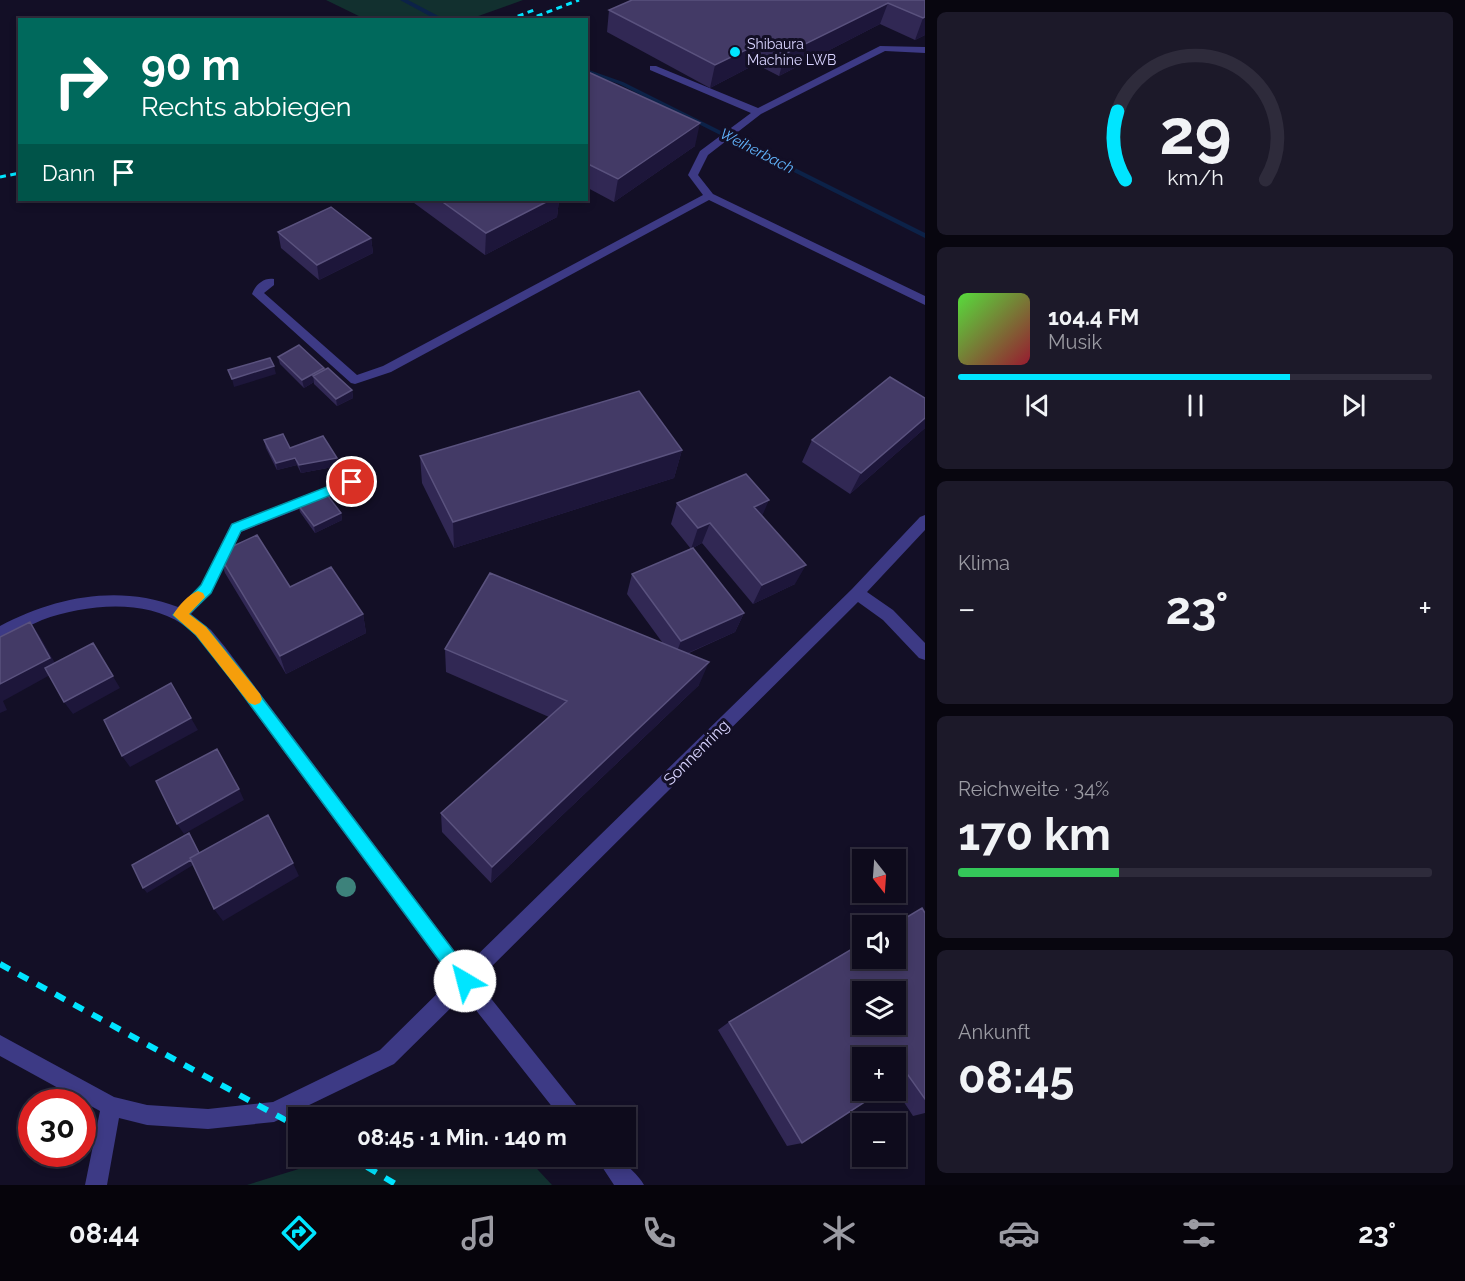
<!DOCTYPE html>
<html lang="de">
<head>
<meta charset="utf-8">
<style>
  body { margin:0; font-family:Raleway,sans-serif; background:#1c1929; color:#f1f3f6; height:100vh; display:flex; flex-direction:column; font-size:22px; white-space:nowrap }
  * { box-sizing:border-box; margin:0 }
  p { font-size:20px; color:#9b9ba3 }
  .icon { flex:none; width:33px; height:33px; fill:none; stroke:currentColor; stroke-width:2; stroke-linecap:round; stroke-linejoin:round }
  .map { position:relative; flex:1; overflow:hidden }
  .panel { display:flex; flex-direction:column; gap:12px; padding:12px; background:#08060f; width:540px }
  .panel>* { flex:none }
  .banner { position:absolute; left:18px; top:18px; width:570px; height:183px; border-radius:0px; box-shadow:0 3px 9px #0003,0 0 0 2px #2e2b3b; background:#00695c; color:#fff; overflow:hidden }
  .needle { width:39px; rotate:163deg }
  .fabs { position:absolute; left:852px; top:849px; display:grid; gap:12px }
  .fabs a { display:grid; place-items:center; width:54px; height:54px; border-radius:0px; background:#0e0b1c; box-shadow:0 3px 9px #0003,0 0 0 2px #2e2b3b; font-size:30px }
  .speed { position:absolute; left:18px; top:1089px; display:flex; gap:12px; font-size:30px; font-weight:700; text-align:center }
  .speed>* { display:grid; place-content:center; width:78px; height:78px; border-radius:50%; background:#0e0b1c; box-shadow:0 3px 9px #0003,0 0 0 2px #2e2b3b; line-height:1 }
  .speed .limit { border:9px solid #d22; background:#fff; color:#111 }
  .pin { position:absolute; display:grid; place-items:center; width:51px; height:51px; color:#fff; margin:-26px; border:3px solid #fff; border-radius:50%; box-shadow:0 2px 6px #0007 }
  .me { position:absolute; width:66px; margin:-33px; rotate:323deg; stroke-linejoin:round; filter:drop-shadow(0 0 4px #0008) }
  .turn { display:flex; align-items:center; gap:21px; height:126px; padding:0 24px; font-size:27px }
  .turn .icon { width:78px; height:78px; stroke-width:2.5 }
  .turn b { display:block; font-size:42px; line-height:51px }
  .then { display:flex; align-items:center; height:57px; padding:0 24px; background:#0003; gap:12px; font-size:22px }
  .big { font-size:45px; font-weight:700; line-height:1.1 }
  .panel .card { flex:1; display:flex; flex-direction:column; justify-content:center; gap:9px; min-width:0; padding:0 21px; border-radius:9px; background:#1c1929 }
  .panel .dial { align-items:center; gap:0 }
  .dial svg { height:156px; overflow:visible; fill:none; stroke:#2e2b3b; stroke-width:7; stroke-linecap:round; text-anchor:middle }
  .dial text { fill:#f1f3f6; stroke:none }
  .song { display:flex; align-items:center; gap:18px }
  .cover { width:72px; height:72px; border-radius:9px; background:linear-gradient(135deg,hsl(110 70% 55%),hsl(350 70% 35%)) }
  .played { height:6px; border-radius:3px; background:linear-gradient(90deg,#00e5ff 70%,#2e2b3b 70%) }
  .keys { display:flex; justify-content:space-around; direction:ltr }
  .heat { display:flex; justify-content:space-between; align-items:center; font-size:33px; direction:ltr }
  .charge { height:9px; border-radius:4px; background:linear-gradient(90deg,#34c759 34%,#2e2b3b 0) }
  .trip { position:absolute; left:288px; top:1107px; width:348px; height:60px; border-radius:0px; background:#0e0b1c; box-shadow:0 3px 9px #0003,0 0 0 2px #2e2b3b; font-weight:700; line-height:60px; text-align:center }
  .tab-bar { display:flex; height:96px; justify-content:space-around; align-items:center; background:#06040b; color:#9b9ba3 }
  .tab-bar .icon { width:42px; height:42px }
  .tab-bar .active { color:#00e5ff }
  .tab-bar b { font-size:27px; color:#f1f3f6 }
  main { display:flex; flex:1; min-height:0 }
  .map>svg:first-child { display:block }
  .green { fill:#12302f }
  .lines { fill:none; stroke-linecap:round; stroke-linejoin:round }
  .stream { fill:#0c2248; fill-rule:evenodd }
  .minor { fill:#3d3a85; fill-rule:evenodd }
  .rail-far1 { stroke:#00e5ff; stroke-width:3; stroke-dasharray:6 4.5; stroke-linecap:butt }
  .rail { stroke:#00e5ff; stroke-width:6; stroke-dasharray:11 10; stroke-linecap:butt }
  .tree { fill:#3d827b }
  .wall { fill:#312854 }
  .shaded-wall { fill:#1d163a }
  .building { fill:#433a66; stroke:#5a527e; stroke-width:1.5; fill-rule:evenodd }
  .route { fill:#00e5ff; stroke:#0095a6; stroke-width:1.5 }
  .slow { fill:#f59e0b }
  .poi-dot { fill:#00e5ff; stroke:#130f26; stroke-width:2 }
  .labels { text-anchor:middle; stroke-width:6; stroke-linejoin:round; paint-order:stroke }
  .far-poi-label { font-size:14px; fill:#d9d4ff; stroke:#130f26; text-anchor:start }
  .far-water-label { font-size:15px; font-style:italic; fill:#62b6ff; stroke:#130f26 }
  .street-label { font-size:16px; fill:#d9d4ff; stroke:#130f26 }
</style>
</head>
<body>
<main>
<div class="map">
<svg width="925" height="1185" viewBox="0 0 925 1185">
  <rect width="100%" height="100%" fill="#130f26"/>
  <path class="green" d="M326 0H523L470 19 367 20Z
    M446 1108 475 1112 483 1117H421Z
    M331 1157H526L552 1185H247L315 1164Z"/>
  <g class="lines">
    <path class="stream" d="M400 0H408L446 20H437Z
      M586 69 623 82 925 233V238L619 84 586 73Z"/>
    <path class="minor" d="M880 46 925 47V53L885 51 761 114 708 155 698 175 713 194 925 296V305L709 200 391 372 355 384 351 383 252 294C255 285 264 277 274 279V285L264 293 357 375 383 366 703 195 688 175 700 151 751 113 650 70V66H656L758 108Z
      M352 477 357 478 359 482 357 486 241 532 211 593 191 614 211 630 225 647 466 966 852 589 920 517 925 515V530L867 592 893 610 925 643V660L919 658 883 620 858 602 477 981 581 1111 584 1118H561L464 995 394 1064 274 1122 208 1129 147 1125 119 1118 107 1185H85L100 1111 0 1056V1035L114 1097 147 1105 208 1109 273 1102 380 1050 452 979 214 657C204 645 195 633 182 624 143 598 84 605 42 620 28 626 15 634 0 640V626C55 597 118 584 178 607L201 585 231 524Z
      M595 1156H619C626 1166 639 1175 644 1185H614Z"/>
    <path class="rail-far1" d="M508 20 534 10
      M527 20 579 0
      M0 177 20 173"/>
    <path class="rail" d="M0 964 298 1127
      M349 1156 397 1185"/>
  </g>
  <circle class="tree" cx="346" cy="887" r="10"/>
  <path class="wall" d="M925 0V35L915 40 880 24 779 76 756 64 710 88 607 32 609 10Z
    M586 71 695 146 614 202 586 187Z
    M410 200H559L557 217 485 255Z
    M278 232 371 238 373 253 319 280 281 248Z
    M278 357 324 370 352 390 353 398 337 406 314 384V382L304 388 280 364Z
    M925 398V428L850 494 802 462 812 440Z
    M264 440 290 448 337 458 338 466 301 473 297 465 277 470 266 448Z
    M682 450 674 478 454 548 422 483 420 456Z
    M677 503 763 516 795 584 753 604 702 543 691 549 671 524Z
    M298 505 341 513 342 520 315 533 300 512Z
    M218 553 290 587 363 614 366 633 286 674 225 573Z
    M632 574 744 613 735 632 689 653 699 685 491 883 442 832 441 813 549 717 446 672 445 649 662 642 627 594Z
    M925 913V1113L913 1116 896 1090V1058L802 1143 787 1146 718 1030 729 1022Z"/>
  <path class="shaded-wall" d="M888 3 880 24 779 76 785 54Z
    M925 17V35L915 40 923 18Z
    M762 42 756 64 710 88 715 65Z
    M700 123 695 146 614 202 618 179Z
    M550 200H559L557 217 485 255 486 233Z
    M371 238 373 253 319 280 317 265Z
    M274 366 276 374 234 387 232 379Z
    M324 368 325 376H313L314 382 304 388 302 380Z
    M352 390 353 398 337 406 336 399Z
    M925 418V428L850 494 861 473Z
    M682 450 674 478 454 548 453 522Z
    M295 458 297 465 277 470 276 463Z
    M337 458 338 466 301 473 299 465Z
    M769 500 760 521 754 507Z
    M341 513 342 520 315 533 314 526Z
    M710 523 702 543 691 549 698 528Z
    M806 565 795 584 753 604 762 585Z
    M744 613 735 632 674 659 681 641Z
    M363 614 366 633 286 674 280 656Z
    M30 622 39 635 59 670 3 701 7 710 0 713V684Z
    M93 643 120 688 73 714 64 702Z
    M709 662 699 685 491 883 492 867Z
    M191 718 198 730 130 767 122 756Z
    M239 789 244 800 184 834 177 824Z
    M189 833 203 859 147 893 143 888Z
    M293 863 299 876 223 921 214 909Z"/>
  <path class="building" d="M632 0H925V17L923 18 888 3 785 54 762 42 715 65 609 10Z
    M586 71 700 123 618 179 586 163Z
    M440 200H550L486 233Z
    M331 207 371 238 317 265 278 232Z
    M299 345 324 368 302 380 278 357Z
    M270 358 274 366 232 379 228 370Z
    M328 368 352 390 336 399 313 376Z
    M890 377 925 398V418L861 473 812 440Z
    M639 391 682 450 453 522 420 456Z
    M283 434 290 448 323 436 337 458 299 465 295 458 276 463 264 440Z
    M746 474 769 500 754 507 806 565 762 585 710 523 698 528 677 503Z
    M325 492 341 513 314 526 298 505Z
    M257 535 290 587 331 567 363 614 280 656 218 553Z
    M693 548 744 613 681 641 632 574Z
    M490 573 709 662 492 867 441 813 567 701 445 649Z
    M30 622 50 658 0 684V637Z
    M93 643 113 676 64 702 45 668Z
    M171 683 191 718 122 756 104 720Z
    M217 749 239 789 177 824 156 781Z
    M268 815 293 863 214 909 190 858Z
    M189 833 199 853 190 858 191 860 143 888 132 865Z
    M922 908 925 913V1099L908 1075 896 1083V1058H862V1090H883L802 1143 729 1022 862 943V958H896V926H892ZM862 992H896V1024H862Z"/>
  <path class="route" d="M352 477 358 482 356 485 241 531 211 593 189 614 206 627 244 674 472 975 474 981 472 987 465 990 459 987 234 683 196 635 173 615 201 585 232 524Z"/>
  <path class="slow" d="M198 591 203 593 205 597 189 614 206 627 260 694 262 699 260 703 255 705 249 703 196 635 173 615C178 606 189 594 198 591Z"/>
  <circle class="poi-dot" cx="735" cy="52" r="6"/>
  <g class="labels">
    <g class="far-poi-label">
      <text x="747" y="49">Shibaura<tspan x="747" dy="16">Machine LWB</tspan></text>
    </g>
    <g class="far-water-label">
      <text transform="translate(757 151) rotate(27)" y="5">Weiherbach</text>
    </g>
    <g class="street-label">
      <text transform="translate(696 752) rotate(-45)" y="6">Sonnenring</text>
    </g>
  </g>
</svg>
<div class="fabs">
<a><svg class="needle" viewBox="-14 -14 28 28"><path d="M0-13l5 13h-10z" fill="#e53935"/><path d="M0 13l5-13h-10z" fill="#9b9ba3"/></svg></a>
<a><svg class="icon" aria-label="sound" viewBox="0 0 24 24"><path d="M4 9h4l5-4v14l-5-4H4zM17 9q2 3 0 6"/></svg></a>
<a><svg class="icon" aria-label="layers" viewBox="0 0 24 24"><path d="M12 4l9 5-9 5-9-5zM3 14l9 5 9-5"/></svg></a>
<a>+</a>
<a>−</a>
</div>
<div class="speed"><div class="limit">30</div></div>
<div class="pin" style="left:352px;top:482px;background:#d93025"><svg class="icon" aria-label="arrive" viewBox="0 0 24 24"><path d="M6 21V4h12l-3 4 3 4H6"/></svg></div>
<svg class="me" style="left:465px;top:981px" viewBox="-20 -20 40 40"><circle r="19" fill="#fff"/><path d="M0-13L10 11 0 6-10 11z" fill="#00e5ff"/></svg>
<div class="trip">08:45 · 1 Min. · 140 m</div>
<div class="banner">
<div class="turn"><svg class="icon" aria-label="right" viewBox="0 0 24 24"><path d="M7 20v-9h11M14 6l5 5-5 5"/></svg><div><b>90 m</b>Rechts abbiegen</div></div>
<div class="then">Dann<svg class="icon" aria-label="arrive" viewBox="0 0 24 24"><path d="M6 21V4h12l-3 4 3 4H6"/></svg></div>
</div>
</div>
<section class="panel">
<div class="card dial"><svg viewBox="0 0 100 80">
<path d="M14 69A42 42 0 1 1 86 69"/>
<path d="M14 69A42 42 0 0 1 10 34" stroke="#00e5ff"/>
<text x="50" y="56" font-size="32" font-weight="700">29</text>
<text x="50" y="72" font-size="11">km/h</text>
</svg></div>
<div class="card">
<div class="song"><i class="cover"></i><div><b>104.4 FM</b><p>Musik</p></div></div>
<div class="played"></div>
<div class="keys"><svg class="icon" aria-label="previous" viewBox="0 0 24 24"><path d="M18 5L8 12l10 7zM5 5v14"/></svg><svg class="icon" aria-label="pause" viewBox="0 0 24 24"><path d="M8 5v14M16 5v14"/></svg><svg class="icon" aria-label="next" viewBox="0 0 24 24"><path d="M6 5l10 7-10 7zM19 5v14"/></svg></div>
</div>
<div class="card"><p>Klima</p>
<div class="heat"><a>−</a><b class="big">23°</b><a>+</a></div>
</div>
<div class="card"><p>Reichweite · 34%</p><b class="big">170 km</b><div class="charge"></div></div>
<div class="card"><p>Ankunft</p><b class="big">08:45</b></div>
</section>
</main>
<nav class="tab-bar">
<b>08:44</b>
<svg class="icon active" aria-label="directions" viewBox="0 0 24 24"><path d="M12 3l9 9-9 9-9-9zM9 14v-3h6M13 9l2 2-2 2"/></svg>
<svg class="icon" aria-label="music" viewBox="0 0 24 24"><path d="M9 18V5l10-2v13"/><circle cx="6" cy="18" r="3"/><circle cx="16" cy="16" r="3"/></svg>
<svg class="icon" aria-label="phone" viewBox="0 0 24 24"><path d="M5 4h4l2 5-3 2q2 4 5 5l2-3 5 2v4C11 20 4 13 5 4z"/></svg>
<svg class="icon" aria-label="climate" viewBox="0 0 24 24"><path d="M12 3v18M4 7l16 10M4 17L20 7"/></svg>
<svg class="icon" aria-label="car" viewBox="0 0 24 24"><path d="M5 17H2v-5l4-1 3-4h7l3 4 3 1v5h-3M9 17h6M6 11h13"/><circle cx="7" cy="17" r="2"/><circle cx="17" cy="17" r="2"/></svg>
<svg class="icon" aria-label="filters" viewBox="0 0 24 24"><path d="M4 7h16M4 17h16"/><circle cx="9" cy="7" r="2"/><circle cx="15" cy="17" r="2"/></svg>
<b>23°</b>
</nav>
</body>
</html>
